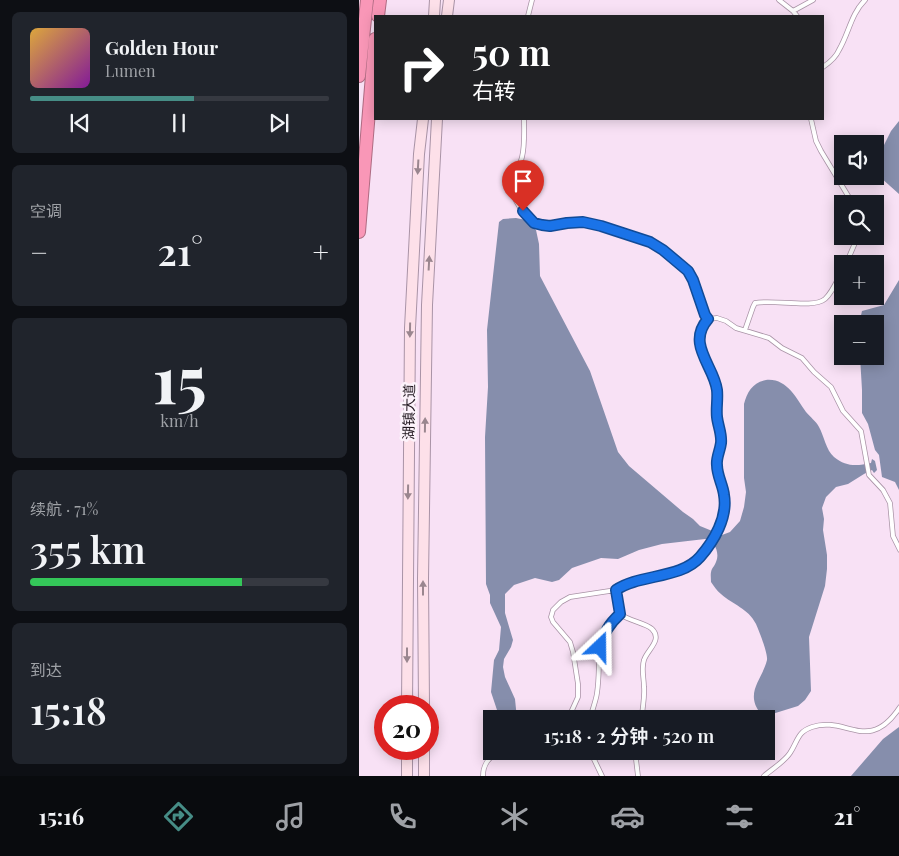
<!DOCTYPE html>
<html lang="zh">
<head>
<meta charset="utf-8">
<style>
  body { margin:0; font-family:"Playfair Display","Noto Sans SC",serif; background:#20242c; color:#f1f3f6; height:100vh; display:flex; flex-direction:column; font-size:19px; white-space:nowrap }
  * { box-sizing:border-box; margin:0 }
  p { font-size:16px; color:#9ea1a6 }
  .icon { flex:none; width:28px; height:28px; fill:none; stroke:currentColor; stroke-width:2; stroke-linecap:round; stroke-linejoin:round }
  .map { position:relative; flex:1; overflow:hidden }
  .details { display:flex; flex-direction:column; gap:12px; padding:12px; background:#0d0f14; width:359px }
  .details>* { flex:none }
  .top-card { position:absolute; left:15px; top:15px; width:450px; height:105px; border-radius:0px; box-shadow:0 2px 12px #0003; background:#202124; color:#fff; overflow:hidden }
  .tools { position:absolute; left:475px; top:135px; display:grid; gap:10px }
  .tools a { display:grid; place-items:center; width:50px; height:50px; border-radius:0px; background:#171b24; box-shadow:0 2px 12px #0003; font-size:25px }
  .speed { position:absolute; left:15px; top:695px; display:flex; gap:10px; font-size:25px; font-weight:700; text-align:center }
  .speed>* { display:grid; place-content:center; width:65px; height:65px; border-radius:50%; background:#171b24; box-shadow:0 2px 12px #0003; line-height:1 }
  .speed .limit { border:8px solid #d22; background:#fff; color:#111 }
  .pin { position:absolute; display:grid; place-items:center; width:42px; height:42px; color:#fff; margin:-51px -21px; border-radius:50% 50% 50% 0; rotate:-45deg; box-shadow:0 0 5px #0007 }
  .pin .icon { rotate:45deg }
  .me { position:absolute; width:55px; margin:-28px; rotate:23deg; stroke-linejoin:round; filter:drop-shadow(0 0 4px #0008) }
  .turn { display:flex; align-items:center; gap:18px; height:105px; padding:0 15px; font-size:22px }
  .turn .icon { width:65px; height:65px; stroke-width:2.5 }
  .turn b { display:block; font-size:35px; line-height:42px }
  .big { font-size:38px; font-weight:600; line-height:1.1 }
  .details .tile { flex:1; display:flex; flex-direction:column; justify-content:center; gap:8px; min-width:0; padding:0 18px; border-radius:8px; background:#20242c }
  .details .dial { align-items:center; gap:0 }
  .dial b { font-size:65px; line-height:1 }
  .song { display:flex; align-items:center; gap:15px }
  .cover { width:60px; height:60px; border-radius:8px; background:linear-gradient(135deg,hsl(40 70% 55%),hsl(290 70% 35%)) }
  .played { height:5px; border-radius:2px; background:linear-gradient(90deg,#468d86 55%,#363941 55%) }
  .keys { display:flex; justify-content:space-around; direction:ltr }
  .heat { display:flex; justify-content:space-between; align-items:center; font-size:28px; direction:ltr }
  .charge { height:8px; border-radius:4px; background:linear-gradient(90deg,#34c759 71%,#363941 0) }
  .trip { position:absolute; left:124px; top:710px; width:292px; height:50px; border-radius:0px; background:#171b24; box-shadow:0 2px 12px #0003; font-weight:600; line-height:50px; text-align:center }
  .dock { display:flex; height:80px; justify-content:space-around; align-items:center; background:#090b0e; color:#9ea1a6 }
  .dock .icon { width:35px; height:35px }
  .dock .active { color:#468d86 }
  .dock b { font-size:22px; color:#f1f3f6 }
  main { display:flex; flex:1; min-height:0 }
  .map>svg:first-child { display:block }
  .water { fill:#868eac }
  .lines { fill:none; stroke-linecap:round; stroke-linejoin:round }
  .service-casing { stroke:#a993a6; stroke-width:5.5 }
  .secondary-casing { stroke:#a993a6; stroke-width:12 }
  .motorway-casing { stroke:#ae6b82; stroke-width:14 }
  .service { stroke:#fff; stroke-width:4 }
  .secondary { stroke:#fde0e9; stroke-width:10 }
  .motorway { stroke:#f997b7; stroke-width:12 }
  .oneway { fill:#9a868f }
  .route-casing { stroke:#114b97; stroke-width:12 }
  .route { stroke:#1a73e8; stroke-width:9 }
  .labels { text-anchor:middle; stroke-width:5; stroke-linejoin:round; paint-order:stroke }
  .street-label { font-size:14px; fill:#221920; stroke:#fcf3fb }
</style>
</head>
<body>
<main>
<section class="details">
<div class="tile">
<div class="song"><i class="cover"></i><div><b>Golden Hour</b><p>Lumen</p></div></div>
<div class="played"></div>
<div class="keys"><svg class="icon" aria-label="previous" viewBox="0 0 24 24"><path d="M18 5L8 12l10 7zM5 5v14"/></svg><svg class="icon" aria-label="pause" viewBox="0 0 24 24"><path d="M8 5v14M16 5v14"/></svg><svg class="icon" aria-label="next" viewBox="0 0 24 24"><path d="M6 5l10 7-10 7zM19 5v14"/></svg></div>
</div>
<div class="tile"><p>空调</p>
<div class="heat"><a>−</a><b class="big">21°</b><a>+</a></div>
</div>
<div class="tile dial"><b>15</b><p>km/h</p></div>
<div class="tile"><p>续航 · 71%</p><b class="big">355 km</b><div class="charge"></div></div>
<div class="tile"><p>到达</p><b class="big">15:18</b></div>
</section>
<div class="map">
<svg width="541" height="776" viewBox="0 0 541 776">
  <rect width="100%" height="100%" fill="#f8e1f5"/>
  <path class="water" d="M540 121V194L521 177 519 157 532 131Z
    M157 218 167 220 177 230 180 244 181 276 231 371 259 452 270 466 324 512 334 519 341 526 363 535 371 532 381 521 385 507 387 492 385 478V404C388 392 394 382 407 380 428 378 437 398 447 412 451 417 457 421 460 427 465 436 467 450 475 457 487 467 498 466 512 463L513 459 516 461 518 470 515 473 513 470 505 474 489 484 477 487 467 497 463 508 465 519 464 530 468 555V569L466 586 450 637 452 691 446 700 439 706 410 715 402 714C385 693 403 680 408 660 409 653 400 631 397 624 389 608 374 605 362 594 358 591 355 586 352 582 352 578 351 573 353 569 354 567 356 565 357 562 361 553 356 541 346 539L303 544 280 550 259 559 242 558 213 568 200 580 193 582 176 578 155 585 146 594V613L154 640 152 647 145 659 144 667 146 677 156 699 158 719H141L132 692 135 660 140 650 142 627 131 603V595L127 584 126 437 129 387 128 330 140 222 144 219Z
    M540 280V490L536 482 523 477 520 455 516 450 509 424 503 413V390L501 356H516V324H500L503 311 525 305Z
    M540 727V776H492L524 739Z"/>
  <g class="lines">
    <defs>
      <path id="service" d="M420 0 434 11 438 16
        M434 11 454 0
        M169 16 173 0
        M464 67C470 63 477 57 480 50 490 33 492 14 506 0
        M165 119C165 131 166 145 163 157 160 170 151 179 154 193 157 204 169 221 180 224 193 229 208 222 222 222 235 222 249 229 262 234 271 237 282 239 291 242 305 248 320 261 330 273 339 285 341 301 346 315L349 319
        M452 119 457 141 462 151 494 204
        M487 264 499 236
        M386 330 394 307 396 303C415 299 454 309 466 299 474 292 479 278 484 269
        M261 614C270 621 287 623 293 629 304 640 288 650 285 660 282 668 285 679 285 687 286 698 283 708 283 719
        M209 719 219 697V684L214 652 211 642 194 622 192 617 194 610 202 602 211 597 257 590 265 584 306 574 336 562 350 543 365 516V494L359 476 357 464 362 443 358 416V390L342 349 341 338 345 324 349 319 358 318 367 321 377 328 410 338 423 348 443 358 455 372 472 387 484 411 502 431 510 475 524 490 531 503 534 536 541 550
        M231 719C233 710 237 701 238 693 243 659 233 640 261 614L257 590
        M173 751C184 755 190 760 199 751
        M231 751 243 776
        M276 751 279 776
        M124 776C124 764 130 757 141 751
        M405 776C413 769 425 762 431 753 439 741 438 732 453 727 487 715 509 755 541 707"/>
      <path id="secondary" d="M75 16 76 0
        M88 16 90 0
        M48 706 51 328 60 154 64 119
        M65 706 64 579 68 305 78 119
        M65 749V776
        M48 776V749"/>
      <path id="motorway" d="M19 16 21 0
        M0 76 8 0
        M0 232 16 39"/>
    </defs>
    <use href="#service" class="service-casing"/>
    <use href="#secondary" class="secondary-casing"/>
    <use href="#motorway" class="motorway-casing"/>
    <use href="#service" class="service"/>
    <use href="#secondary" class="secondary"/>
    <use href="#motorway" class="motorway"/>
  </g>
  <defs><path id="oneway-solid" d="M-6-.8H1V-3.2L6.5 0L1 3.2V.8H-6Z" transform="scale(1.25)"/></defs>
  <g class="oneway">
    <use href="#oneway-solid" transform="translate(59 167) rotate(93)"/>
    <use href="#oneway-solid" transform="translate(70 263) rotate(-87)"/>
    <use href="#oneway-solid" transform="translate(51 330) rotate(91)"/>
    <use href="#oneway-solid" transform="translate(66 425) rotate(-89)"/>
    <use href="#oneway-solid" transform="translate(49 492) rotate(91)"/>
    <use href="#oneway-solid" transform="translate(64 588) rotate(-90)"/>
    <use href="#oneway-solid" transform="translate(48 655) rotate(90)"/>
  </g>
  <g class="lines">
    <defs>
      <path id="route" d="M164 211 175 223 183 225 191 226 208 223 224 222 242 226 291 242 304 250 329 271 334 280 346 315 349 319C327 344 355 366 358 390 359 399 357 408 358 417 359 426 363 434 362 443 361 451 357 458 358 465 358 476 364 485 365 495 369 517 355 541 341 557 322 579 280 574 257 590L261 614C250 624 245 633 241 647"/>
    </defs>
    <use href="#route" class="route-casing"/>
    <use href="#route" class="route"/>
  </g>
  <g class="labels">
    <g class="street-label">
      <text transform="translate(50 412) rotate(-89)" y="5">湖镇大道</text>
    </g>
  </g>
</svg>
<div class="tools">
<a><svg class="icon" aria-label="sound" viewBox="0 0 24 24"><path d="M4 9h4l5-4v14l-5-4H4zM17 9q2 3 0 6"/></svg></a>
<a><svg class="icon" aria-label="search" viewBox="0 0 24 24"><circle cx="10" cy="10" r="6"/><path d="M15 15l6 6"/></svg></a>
<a>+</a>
<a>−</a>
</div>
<div class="speed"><div class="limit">20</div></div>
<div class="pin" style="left:164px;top:211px;background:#d93025"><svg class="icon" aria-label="arrive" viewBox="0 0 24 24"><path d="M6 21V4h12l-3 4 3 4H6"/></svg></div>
<svg class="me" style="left:241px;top:647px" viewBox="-20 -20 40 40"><path d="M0-17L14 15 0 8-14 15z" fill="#1a73e8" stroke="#fff" stroke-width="4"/></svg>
<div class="trip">15:18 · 2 分钟 · 520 m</div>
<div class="top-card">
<div class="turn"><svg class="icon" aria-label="right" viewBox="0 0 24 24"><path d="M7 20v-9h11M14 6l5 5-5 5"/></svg><div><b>50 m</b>右转</div></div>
</div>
</div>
</main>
<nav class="dock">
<b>15:16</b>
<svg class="icon active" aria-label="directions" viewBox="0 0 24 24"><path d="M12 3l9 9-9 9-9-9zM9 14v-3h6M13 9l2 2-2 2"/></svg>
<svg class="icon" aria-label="music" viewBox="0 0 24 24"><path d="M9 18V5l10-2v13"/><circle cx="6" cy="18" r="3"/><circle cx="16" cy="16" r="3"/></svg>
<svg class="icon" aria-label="phone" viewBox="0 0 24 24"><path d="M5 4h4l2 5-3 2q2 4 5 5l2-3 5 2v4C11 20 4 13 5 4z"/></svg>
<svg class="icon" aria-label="climate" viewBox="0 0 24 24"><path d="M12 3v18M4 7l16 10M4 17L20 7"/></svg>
<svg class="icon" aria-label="car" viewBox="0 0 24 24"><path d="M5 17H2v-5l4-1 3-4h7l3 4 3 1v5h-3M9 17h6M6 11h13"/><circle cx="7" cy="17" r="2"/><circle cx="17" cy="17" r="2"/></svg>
<svg class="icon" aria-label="filters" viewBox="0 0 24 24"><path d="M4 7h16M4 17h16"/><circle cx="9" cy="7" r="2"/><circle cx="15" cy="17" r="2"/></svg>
<b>21°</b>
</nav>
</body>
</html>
